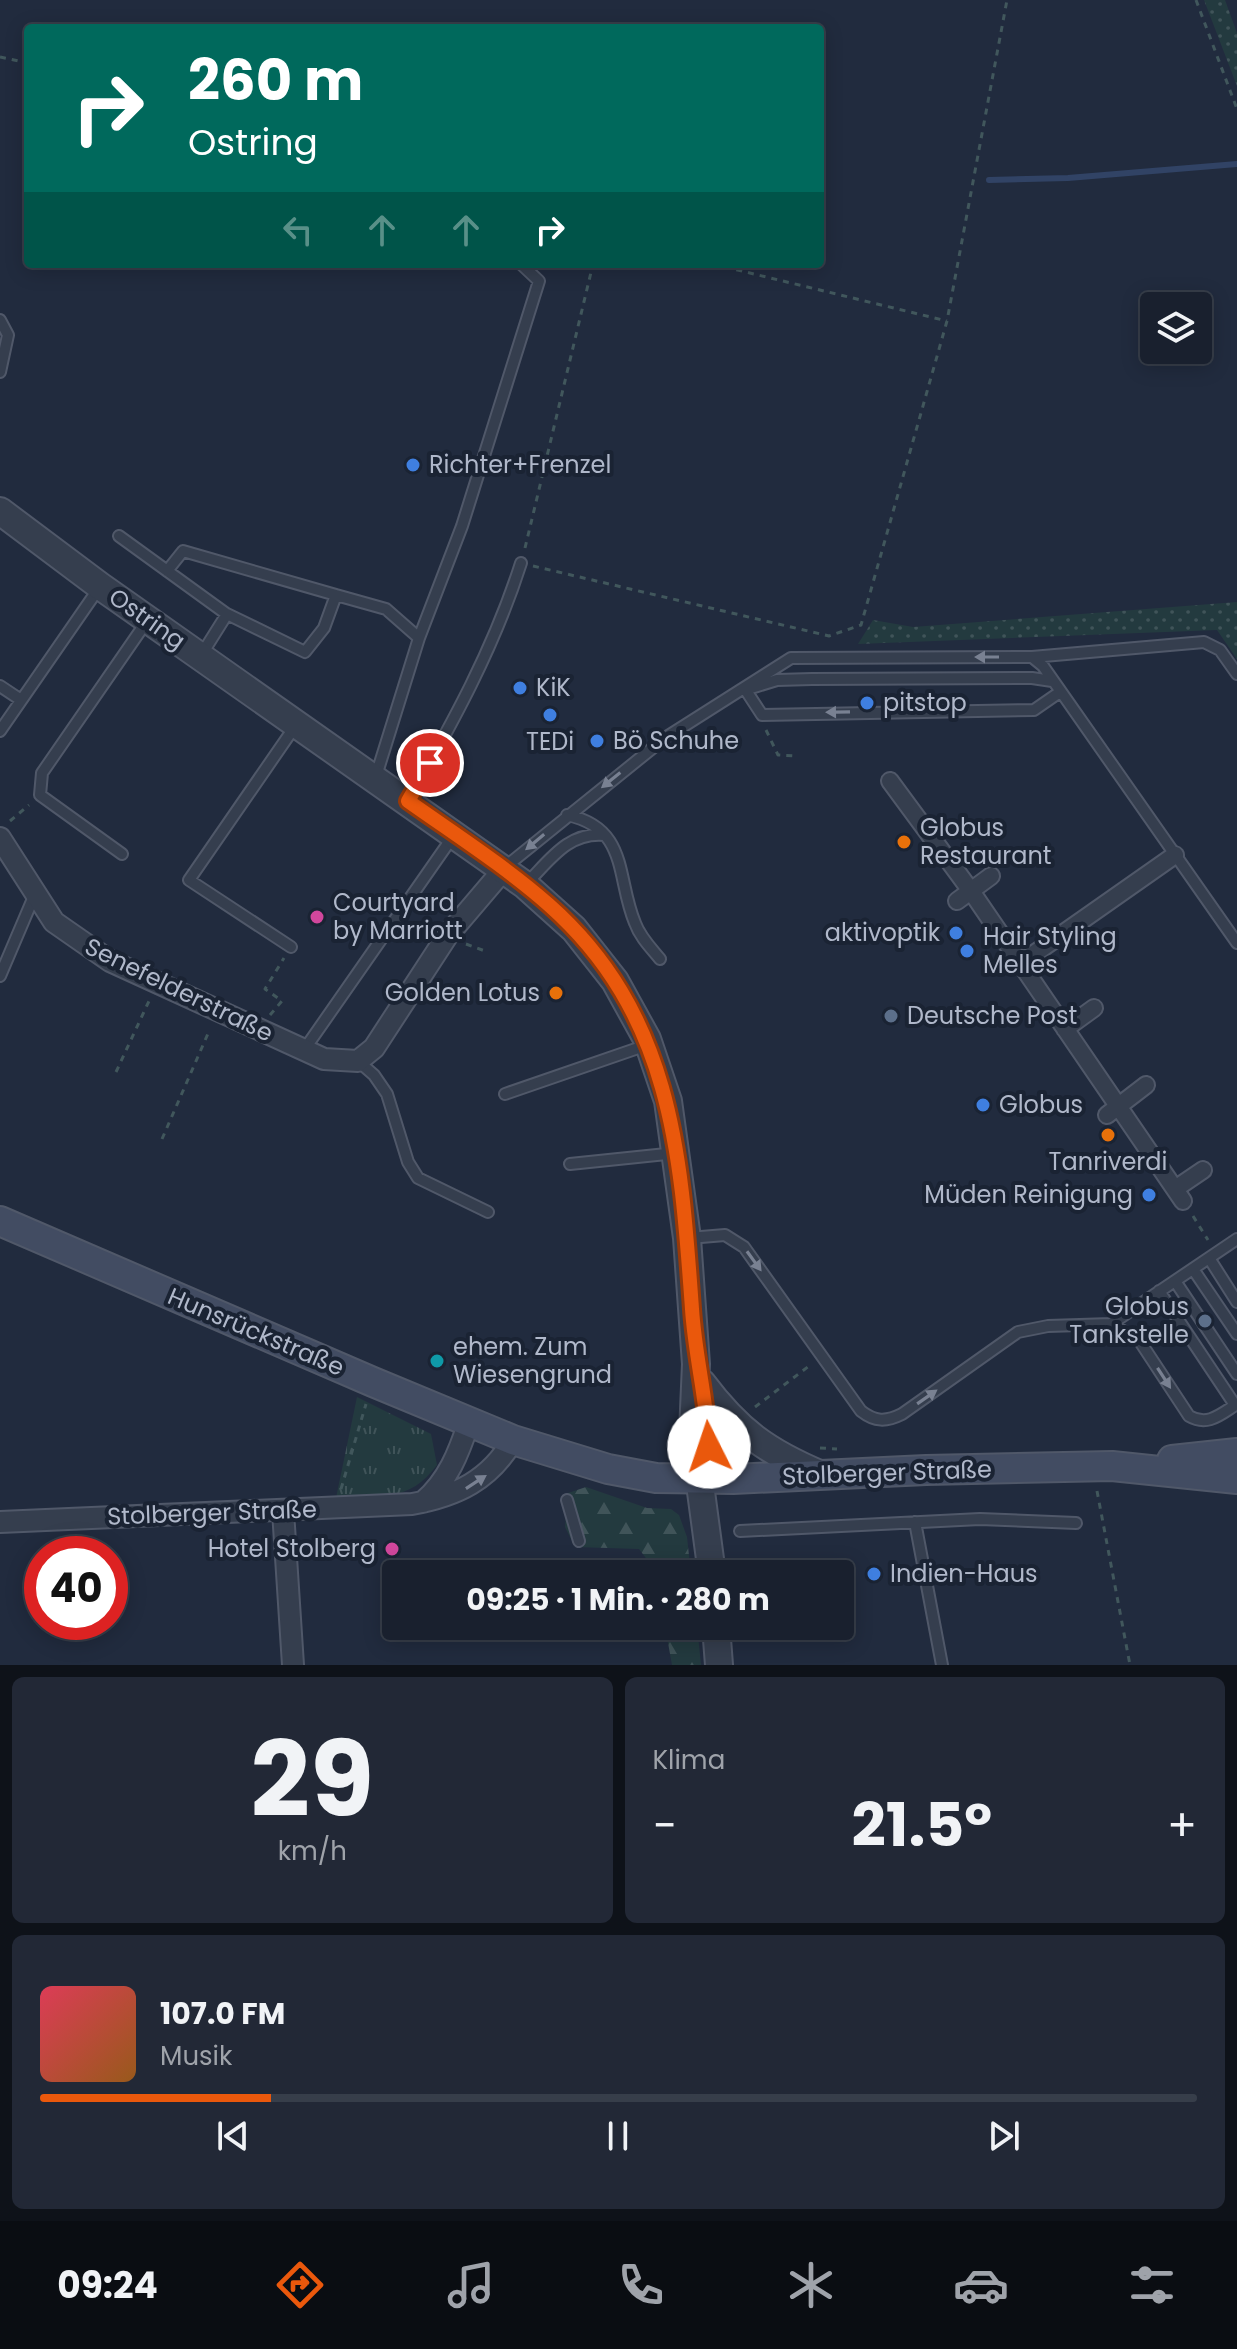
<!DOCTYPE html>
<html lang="de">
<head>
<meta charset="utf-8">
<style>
  body { margin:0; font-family:Poppins,sans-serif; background:#222836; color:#f1f3f6; height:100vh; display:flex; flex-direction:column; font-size:30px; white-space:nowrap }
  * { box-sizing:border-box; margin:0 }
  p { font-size:26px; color:#9fa3aa }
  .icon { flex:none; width:44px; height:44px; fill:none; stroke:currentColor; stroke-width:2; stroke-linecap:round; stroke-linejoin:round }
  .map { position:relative; height:1665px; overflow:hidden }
  .details { display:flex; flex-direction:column; gap:12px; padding:12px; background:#0e1219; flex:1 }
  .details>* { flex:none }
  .guide { position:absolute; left:24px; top:24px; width:800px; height:244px; border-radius:8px; box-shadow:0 4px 20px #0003,0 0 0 2px #373e4a; background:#00695c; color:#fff; overflow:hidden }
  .controls { position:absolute; left:1140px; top:292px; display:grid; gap:16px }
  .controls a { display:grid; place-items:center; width:72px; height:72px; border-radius:8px; background:#19202e; box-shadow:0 4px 20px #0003,0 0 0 2px #373e4a; font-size:40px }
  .speed { position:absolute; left:24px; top:1536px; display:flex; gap:16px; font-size:40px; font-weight:700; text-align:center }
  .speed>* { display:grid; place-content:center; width:104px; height:104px; border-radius:50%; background:#19202e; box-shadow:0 4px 20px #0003,0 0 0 2px #373e4a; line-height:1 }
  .speed .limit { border:12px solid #d22; background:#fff; color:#111 }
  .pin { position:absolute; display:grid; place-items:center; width:68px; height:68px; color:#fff; margin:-34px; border:4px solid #fff; border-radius:50%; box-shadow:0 2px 8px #0007 }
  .me { position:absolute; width:88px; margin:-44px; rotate:356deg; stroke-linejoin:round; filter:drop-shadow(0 0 6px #0008) }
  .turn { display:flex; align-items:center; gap:28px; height:168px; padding:0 32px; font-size:36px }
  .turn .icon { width:104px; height:104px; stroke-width:2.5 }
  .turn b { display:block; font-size:56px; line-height:68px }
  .lanes { display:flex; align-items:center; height:76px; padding:0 32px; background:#0003; justify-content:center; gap:40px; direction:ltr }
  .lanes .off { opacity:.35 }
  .big { font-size:60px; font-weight:700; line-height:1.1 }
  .details .tile { flex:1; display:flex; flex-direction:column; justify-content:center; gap:12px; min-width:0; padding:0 28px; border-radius:12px; background:#222836 }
  .details .dial { align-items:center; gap:0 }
  .dial b { font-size:104px; line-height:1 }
  .song { display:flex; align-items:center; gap:24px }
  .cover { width:96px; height:96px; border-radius:12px; background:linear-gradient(135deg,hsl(350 70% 55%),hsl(30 70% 35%)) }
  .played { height:8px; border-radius:4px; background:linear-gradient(90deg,#ea580c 20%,#373e4a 20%) }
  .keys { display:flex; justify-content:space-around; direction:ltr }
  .heat { display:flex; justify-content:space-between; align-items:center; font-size:44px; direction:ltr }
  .details .tiles { flex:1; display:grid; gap:12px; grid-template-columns:1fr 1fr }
  .tile:last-child { grid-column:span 2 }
  .trip { position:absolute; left:382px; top:1560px; width:472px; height:80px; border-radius:8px; background:#19202e; box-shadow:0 4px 20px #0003,0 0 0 2px #373e4a; font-weight:700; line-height:80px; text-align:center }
  .tabs { display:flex; height:128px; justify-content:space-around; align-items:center; background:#0a0d12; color:#9fa3aa }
  .tabs .icon { width:56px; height:56px }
  .tabs .active { color:#ea580c }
  .tabs b { font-size:36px; color:#f1f3f6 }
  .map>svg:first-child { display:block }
  .grass { fill:url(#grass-dots) }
  .forest { fill:url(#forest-firs) }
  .park { fill:url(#park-tufts) }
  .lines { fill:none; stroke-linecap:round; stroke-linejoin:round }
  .stream { stroke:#314365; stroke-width:6 }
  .service-casing { stroke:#505869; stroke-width:14 }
  .pedestrian-casing { stroke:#505869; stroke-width:20 }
  .minor-casing { stroke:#505869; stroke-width:24 }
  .tertiary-casing { stroke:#505869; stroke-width:30 }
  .secondary-casing { stroke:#505869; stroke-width:32 }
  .path { stroke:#41575c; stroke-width:3; stroke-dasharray:6 6; stroke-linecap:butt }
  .service { stroke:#353e4e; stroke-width:10 }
  .pedestrian { stroke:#353e4e; stroke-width:16 }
  .minor { stroke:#353e4e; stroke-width:20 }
  .tertiary { stroke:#353e4e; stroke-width:26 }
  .secondary { stroke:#424c62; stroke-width:28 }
  .oneway { fill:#798192 }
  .route-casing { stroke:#983908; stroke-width:20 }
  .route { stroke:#ea580c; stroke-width:14 }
  .shop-dot { fill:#3f7fe0; stroke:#1a2333; stroke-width:3 }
  .food-dot { fill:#e8710a; stroke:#1a2333; stroke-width:3 }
  .hotel-dot { fill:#d1479c; stroke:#1a2333; stroke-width:3 }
  .service-dot { fill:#5c6f8a; stroke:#1a2333; stroke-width:3 }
  .culture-dot { fill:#0f9aa8; stroke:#1a2333; stroke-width:3 }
  .labels { text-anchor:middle; stroke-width:8; stroke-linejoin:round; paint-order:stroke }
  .poi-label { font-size:24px; fill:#b0b8ca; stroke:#1a2333; text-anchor:start }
  .street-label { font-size:24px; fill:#b0b8ca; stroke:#1a2333 }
</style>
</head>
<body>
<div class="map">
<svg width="1237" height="1665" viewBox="0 0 1237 1665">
  <defs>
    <pattern id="grass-dots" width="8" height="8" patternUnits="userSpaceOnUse" patternTransform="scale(2)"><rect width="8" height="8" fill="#233a3f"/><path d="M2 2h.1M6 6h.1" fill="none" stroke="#405459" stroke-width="1.8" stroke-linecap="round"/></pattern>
    <pattern id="forest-firs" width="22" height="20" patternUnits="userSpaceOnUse" patternTransform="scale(2)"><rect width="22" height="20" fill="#233a3f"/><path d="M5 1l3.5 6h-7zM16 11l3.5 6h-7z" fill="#405459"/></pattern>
    <pattern id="park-tufts" width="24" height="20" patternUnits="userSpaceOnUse" patternTransform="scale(2)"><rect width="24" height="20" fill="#233a3f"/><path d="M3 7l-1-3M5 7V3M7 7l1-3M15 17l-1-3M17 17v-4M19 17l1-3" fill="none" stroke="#405459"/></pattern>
  </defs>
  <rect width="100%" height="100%" fill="#212b3e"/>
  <path class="grass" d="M1204 0H1225L1237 33V86Z
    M1237 602V659L1217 630 858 644 873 620 913 627Z"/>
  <path class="forest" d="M586 1487 647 1508 671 1509 679 1515 687 1537 691 1574H658L639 1549 575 1547 565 1527 568 1493Z
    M665 1626H697L701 1665H672Z"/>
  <path class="park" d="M357 1397 431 1434 437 1465C409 1503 379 1496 336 1498Z"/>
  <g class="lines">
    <path class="stream" d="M989 180 1068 178 1237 164"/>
    <defs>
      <path id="service" d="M0 320 8 335 0 372
        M119 536 228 615
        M167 571 183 551 336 595
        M419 638 462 526 539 281 521 264
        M200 657 227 614 305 652 324 628 336 595 386 609 419 638 376 776
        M1032 657 1043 666 1237 943
        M0 686 21 700
        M751 688 777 680 812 679 1032 678 1052 681
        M745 689 762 715 1034 710 1060 692
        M0 731 99 588
        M408 801C452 724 494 648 521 563
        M567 815C629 828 616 878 635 923 640 937 651 948 660 959
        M122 854 40 795 42 773 147 621
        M504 868 665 738 791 658 1032 657 1204 642 1220 650 1237 674
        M527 883C550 860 568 832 604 835
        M291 947 189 880 296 725
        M0 976 35 894
        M304 1050 454 835
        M358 1061 374 1075 387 1094 408 1162 418 1178 488 1212
        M505 1094 647 1045
        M570 1164 676 1153
        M689 1238 725 1235 744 1247 861 1411C875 1422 886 1422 902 1414L1018 1332 1048 1326 1111 1324 1139 1340 1189 1416C1208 1427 1221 1414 1237 1404
        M1209 1258 1237 1302
        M1193 1269 1237 1334
        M1175 1281 1237 1374
        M1159 1291 1235 1405
        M1111 1324 1237 1239
        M567 1500 579 1541
        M915 1522 942 1665
        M740 1531 980 1519 1076 1523"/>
      <path id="pedestrian" d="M890 781 971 891 1183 1201
        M957 901 991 876
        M1021 963 1175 855
        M1065 1029 1094 1008
        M1107 1115 1146 1085
        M1175 1189 1203 1170"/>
      <path id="minor" d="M0 838 54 922 110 961 324 1059 358 1061 374 1048 447 936 504 869
        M423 1502C448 1481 459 1452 469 1422
        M283 1511 293 1665
        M0 1522 412 1504C457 1496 490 1480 513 1440"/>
      <path id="tertiary" d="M0 511 100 586 525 885 574 929 615 981 647 1039 668 1101 687 1238 696 1364 693 1432 712 1574
        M702 1383C738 1431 767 1452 822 1475
        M716 1626 719 1665"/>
      <path id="secondary" d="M0 1221 373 1382 513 1440 608 1469 656 1478 733 1479 926 1470 1112 1466 1237 1479
        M1172 1460 1237 1453"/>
    </defs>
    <use href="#service" class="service-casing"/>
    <use href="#pedestrian" class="pedestrian-casing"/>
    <use href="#minor" class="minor-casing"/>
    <use href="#tertiary" class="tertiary-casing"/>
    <use href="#secondary" class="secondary-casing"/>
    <path class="path" d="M1196 0 1237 109
      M0 57 28 63
      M713 264 947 321
      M525 548 593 264
      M533 566 829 636 861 625 947 321 1007 0
      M766 730 778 755 798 756
      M10 821 29 805
      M466 944 485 951
      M270 1015 282 1001 265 989 284 958
      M116 1072 149 1001
      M162 1139 210 1029
      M1193 1216 1208 1240
      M755 1407 809 1366
      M820 1448 837 1449
      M341 1489 366 1404
      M1097 1491 1130 1665"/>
    <use href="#service" class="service"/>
    <use href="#pedestrian" class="pedestrian"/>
    <use href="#minor" class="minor"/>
    <use href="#tertiary" class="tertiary"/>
    <use href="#secondary" class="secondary"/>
  </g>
  <defs><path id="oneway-solid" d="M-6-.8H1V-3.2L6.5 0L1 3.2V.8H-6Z" transform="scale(2)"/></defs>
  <g class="oneway">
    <use href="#oneway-solid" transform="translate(987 657) rotate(-180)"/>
    <use href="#oneway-solid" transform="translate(838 712) rotate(179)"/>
    <use href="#oneway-solid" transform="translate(611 780) rotate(141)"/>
    <use href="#oneway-solid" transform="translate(535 842) rotate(140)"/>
    <use href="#oneway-solid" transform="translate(754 1261) rotate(54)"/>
    <use href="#oneway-solid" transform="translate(1164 1378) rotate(57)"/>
    <use href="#oneway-solid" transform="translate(927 1397) rotate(-35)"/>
    <use href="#oneway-solid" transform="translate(476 1482) rotate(-33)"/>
  </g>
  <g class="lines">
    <defs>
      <path id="route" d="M430 763 408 801C456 835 506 867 549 905 673 1015 681 1156 692 1309 695 1356 707 1400 709 1447"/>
    </defs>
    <use href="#route" class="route-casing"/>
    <use href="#route" class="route"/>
  </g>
  <g class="shop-dot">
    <circle cx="413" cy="465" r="8"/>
    <circle cx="520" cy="688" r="8"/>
    <circle cx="867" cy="703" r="8"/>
    <circle cx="550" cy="715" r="8"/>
    <circle cx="597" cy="741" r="8"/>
    <circle cx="956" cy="933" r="8"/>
    <circle cx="967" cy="951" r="8"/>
    <circle cx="983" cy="1105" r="8"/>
    <circle cx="1149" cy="1195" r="8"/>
    <circle cx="874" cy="1574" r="8"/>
  </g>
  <g class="food-dot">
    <circle cx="904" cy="842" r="8"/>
    <circle cx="556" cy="993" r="8"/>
    <circle cx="1108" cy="1135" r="8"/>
  </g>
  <g class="hotel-dot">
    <circle cx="317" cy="917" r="8"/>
    <circle cx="392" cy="1549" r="8"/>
  </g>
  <g class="service-dot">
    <circle cx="891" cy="1016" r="8"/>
    <circle cx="1205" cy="1321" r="8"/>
  </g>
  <circle class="culture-dot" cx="437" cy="1361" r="8"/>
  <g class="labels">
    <g class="poi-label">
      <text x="429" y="473">Richter+Frenzel</text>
      <text x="536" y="696">KiK</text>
      <text x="883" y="711">pitstop</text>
      <text x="613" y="749">Bö Schuhe</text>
      <text x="550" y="750" text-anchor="middle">TEDi</text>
      <text x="920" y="836">Globus<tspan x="920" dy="28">Restaurant</tspan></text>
      <text x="333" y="911">Courtyard<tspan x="333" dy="28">by Marriott</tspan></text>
      <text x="940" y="941" text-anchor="end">aktivoptik</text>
      <text x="983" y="945">Hair Styling<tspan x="983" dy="28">Melles</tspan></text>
      <text x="540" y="1001" text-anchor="end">Golden Lotus</text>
      <text x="907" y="1024">Deutsche Post</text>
      <text x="999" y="1113">Globus</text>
      <text x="1108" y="1170" text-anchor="middle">Tanriverdi</text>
      <text x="1133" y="1203" text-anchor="end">Müden Reinigung</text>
      <text x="1189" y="1315" text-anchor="end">Globus<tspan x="1189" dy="28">Tankstelle</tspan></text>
      <text x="453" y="1355">ehem. Zum<tspan x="453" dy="28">Wiesengrund</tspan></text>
      <text x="376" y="1557" text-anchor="end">Hotel Stolberg</text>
      <text x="890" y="1582">Indien-Haus</text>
    </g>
    <g class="street-label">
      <text transform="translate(147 619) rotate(35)" y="8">Ostring</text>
      <text transform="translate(179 990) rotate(26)" y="8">Senefelderstraße</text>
      <text transform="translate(256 1332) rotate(23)" y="8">Hunsrückstraße</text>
      <text transform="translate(887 1473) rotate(-2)" y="8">Stolberger Straße</text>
      <text transform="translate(212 1513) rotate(-2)" y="8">Stolberger Straße</text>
    </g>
  </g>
</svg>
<div class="controls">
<a><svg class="icon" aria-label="layers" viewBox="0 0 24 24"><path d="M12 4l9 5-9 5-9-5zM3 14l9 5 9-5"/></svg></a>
</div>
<div class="speed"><div class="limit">40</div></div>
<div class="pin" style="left:430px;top:763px;background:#d93025"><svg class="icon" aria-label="arrive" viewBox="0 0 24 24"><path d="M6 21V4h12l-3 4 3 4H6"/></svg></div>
<svg class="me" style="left:709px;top:1447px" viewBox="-20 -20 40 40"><circle r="19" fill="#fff"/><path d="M0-13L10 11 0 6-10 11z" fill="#ea580c"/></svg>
<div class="trip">09:25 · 1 Min. · 280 m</div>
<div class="guide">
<div class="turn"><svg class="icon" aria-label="right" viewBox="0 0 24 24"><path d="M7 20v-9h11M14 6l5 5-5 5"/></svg><div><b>260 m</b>Ostring</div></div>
<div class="lanes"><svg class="icon off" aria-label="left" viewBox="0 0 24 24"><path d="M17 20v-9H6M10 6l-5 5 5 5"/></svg><svg class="icon off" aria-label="ahead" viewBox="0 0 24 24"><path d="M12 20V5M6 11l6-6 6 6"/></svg><svg class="icon off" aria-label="ahead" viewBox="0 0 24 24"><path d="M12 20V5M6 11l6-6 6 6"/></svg><svg class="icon" aria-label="right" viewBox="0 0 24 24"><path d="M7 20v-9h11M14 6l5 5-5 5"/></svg></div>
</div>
</div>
<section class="details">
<div class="tiles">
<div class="tile dial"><b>29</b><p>km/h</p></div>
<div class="tile"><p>Klima</p>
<div class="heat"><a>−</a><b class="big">21.5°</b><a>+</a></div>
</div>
<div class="tile">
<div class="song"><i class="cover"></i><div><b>107.0 FM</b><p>Musik</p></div></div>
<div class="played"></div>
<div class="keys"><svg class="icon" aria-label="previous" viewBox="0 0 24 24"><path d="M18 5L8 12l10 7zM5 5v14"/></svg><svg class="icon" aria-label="pause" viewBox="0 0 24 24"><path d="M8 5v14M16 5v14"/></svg><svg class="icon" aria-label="next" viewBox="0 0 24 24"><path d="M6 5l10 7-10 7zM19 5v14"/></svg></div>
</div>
</div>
</section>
<nav class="tabs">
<b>09:24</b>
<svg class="icon active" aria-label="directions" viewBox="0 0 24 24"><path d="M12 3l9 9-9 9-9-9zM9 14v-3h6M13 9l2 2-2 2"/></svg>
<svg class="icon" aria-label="music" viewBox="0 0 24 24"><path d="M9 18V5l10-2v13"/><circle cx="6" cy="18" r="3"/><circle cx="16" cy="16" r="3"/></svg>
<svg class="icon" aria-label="phone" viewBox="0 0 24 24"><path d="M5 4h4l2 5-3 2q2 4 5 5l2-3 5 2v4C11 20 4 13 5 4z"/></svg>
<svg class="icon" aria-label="climate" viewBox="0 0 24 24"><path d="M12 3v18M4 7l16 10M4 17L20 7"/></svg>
<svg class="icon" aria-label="car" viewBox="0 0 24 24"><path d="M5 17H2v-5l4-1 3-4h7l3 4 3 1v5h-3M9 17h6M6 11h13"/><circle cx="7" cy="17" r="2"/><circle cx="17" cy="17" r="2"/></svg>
<svg class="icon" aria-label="filters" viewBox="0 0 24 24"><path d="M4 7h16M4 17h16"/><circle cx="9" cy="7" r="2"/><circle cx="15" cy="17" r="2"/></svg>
</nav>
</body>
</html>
